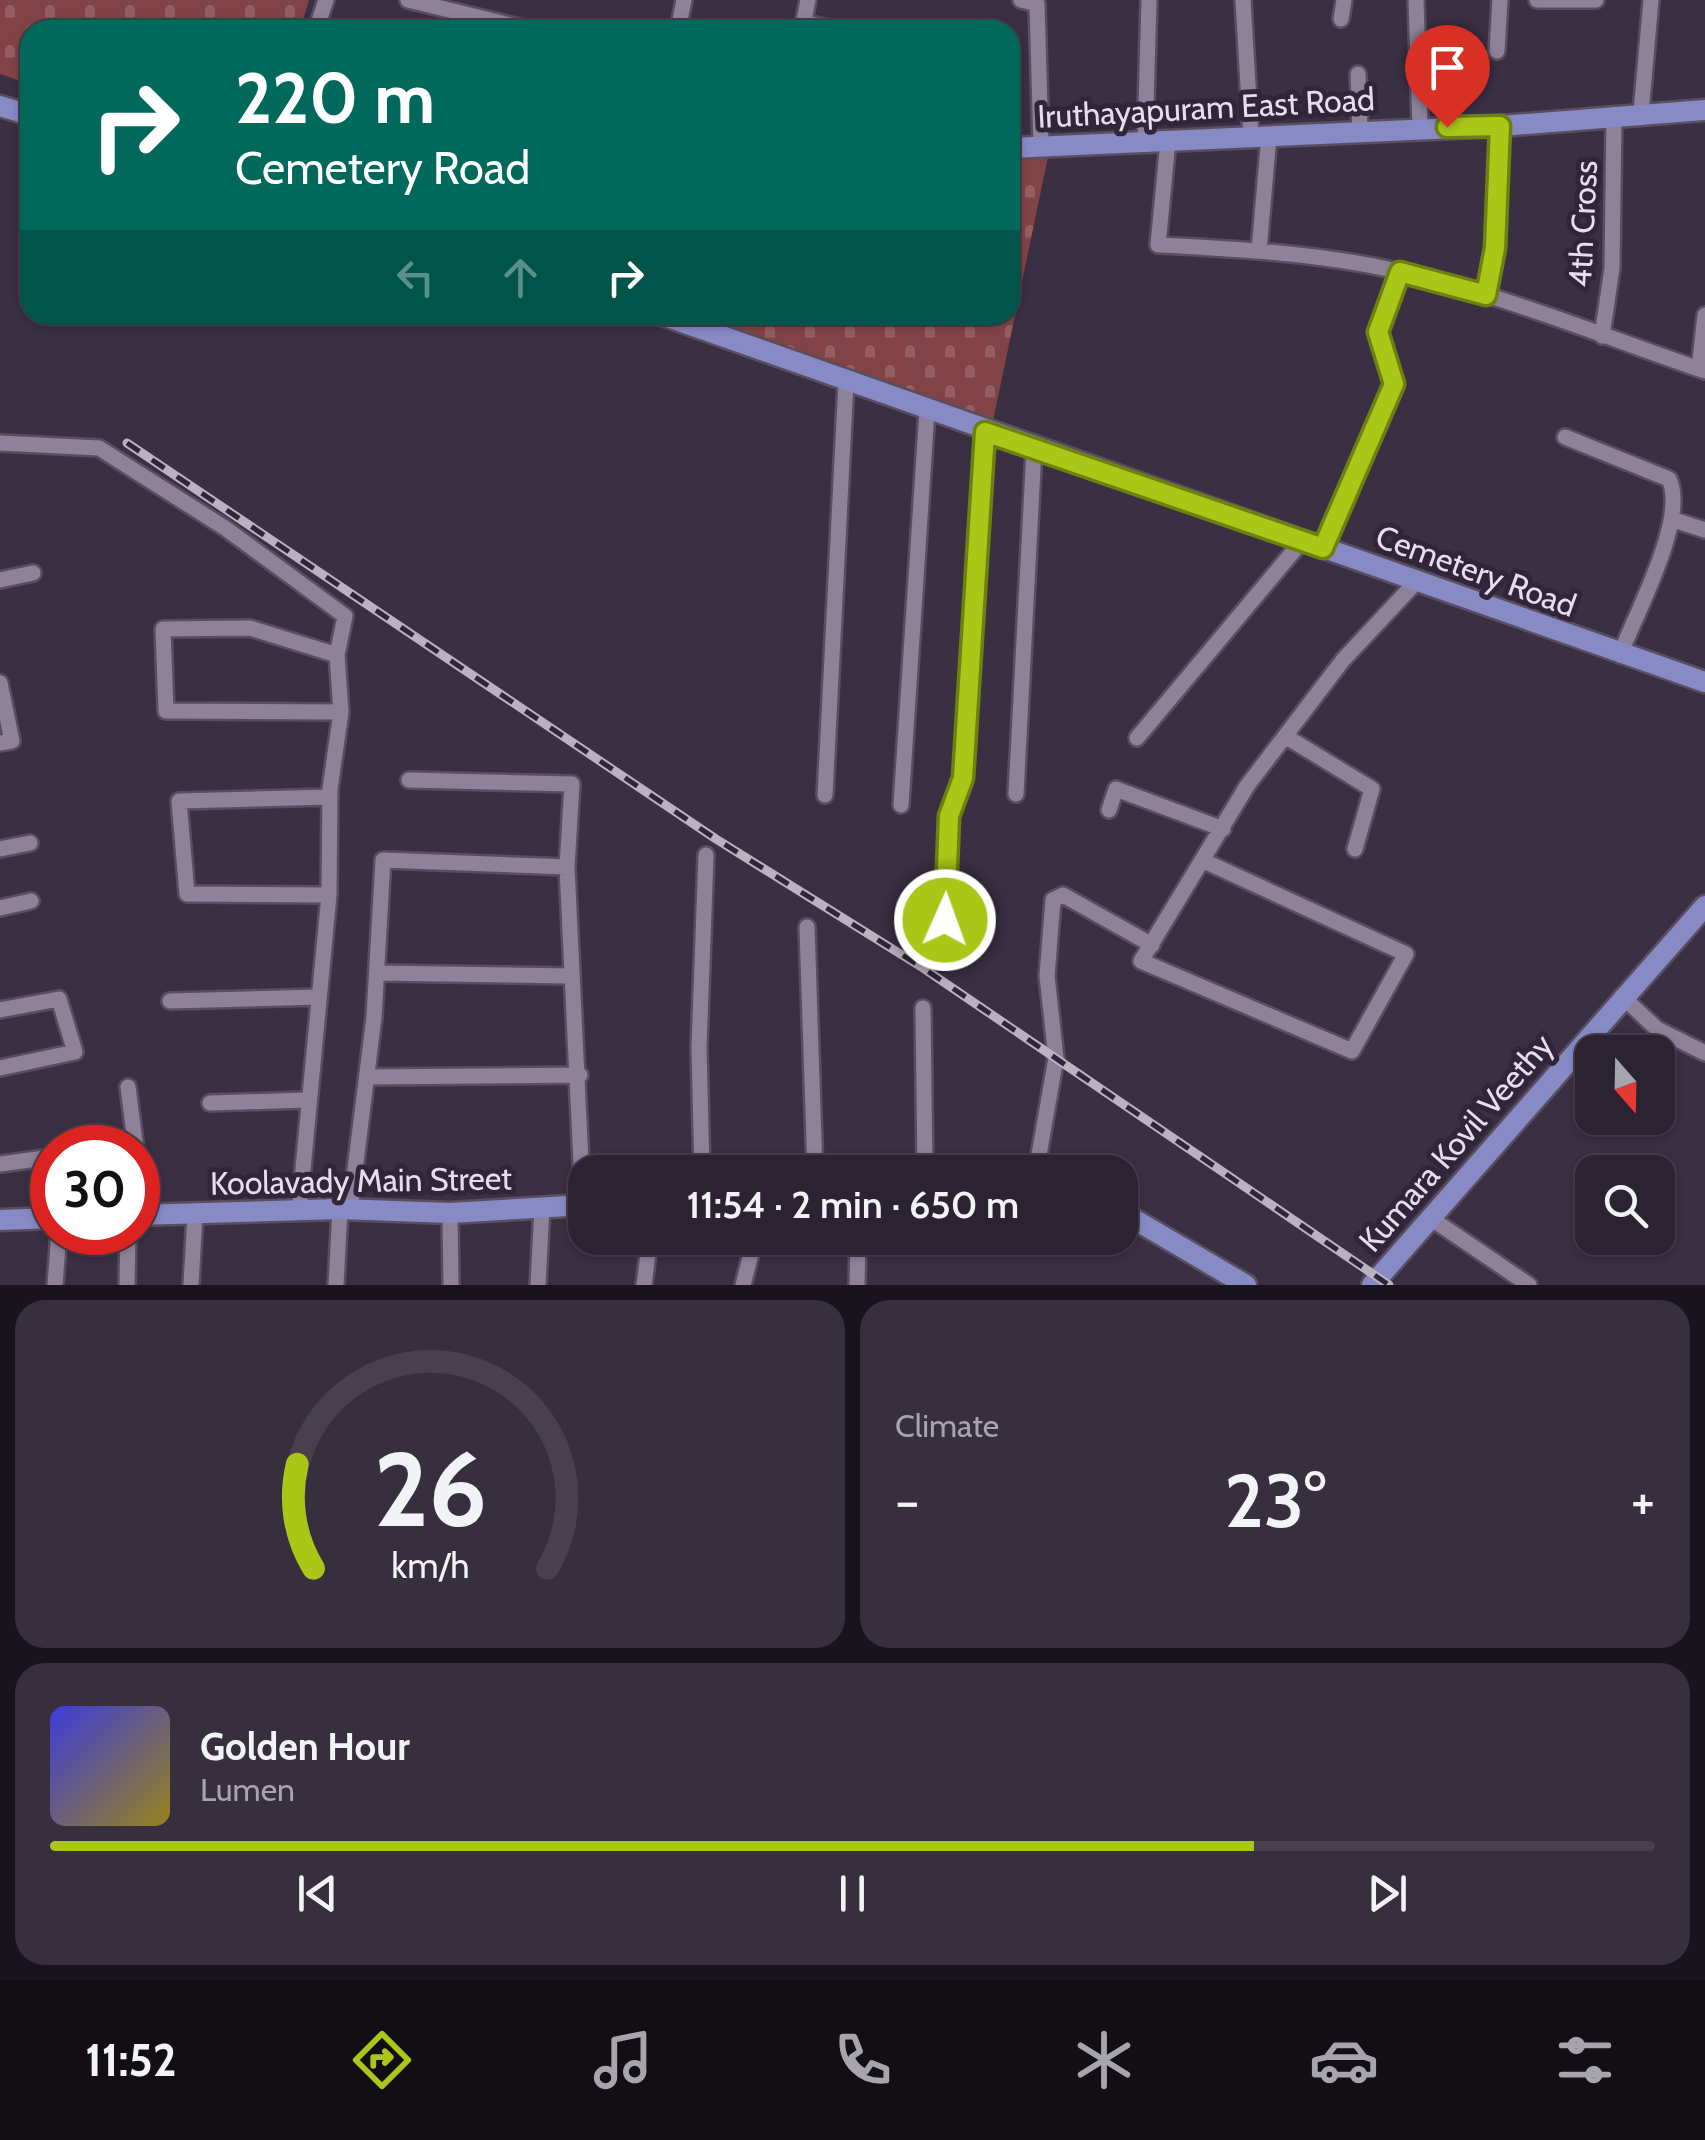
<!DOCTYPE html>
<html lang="en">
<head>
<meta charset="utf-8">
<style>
  body { margin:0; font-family:Cabin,sans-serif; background:#382f3e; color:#f1f3f6; height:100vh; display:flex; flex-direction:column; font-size:38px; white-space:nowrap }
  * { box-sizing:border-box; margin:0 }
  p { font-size:32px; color:#a6a4ac }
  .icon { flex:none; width:55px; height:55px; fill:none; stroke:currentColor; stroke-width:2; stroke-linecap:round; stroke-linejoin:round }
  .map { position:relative; height:1285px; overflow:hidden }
  .drawer { display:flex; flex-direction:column; gap:15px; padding:15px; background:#18131c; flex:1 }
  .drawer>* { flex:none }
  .hud { position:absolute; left:20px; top:20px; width:1000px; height:305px; border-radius:30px; box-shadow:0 2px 8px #0004,0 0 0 2px #48404d; background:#00695c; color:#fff; overflow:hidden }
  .needle { width:65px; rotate:160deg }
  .controls { position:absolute; left:1575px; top:1035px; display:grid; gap:20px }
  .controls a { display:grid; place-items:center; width:100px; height:100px; border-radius:20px; background:#2c2332; box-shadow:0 2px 8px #0004,0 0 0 2px #48404d; font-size:50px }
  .speed { position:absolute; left:30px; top:1125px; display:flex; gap:20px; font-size:50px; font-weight:700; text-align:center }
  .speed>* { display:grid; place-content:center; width:130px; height:130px; border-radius:50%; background:#2c2332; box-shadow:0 2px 8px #0004,0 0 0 2px #48404d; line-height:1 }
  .speed .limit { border:15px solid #d22; background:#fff; color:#111 }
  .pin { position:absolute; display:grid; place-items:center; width:85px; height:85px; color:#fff; margin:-102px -42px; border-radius:50% 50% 50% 0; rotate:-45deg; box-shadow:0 0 10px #0007 }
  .pin .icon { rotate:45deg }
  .me { position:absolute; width:110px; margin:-55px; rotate:2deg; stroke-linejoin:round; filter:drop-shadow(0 0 8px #0008) }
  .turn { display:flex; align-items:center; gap:35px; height:210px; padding:0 50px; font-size:45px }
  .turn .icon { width:130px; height:130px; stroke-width:2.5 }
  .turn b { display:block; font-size:70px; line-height:85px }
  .lanes { display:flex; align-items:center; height:95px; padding:0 50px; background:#0003; justify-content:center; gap:50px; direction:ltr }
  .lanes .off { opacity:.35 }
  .big { font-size:75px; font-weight:600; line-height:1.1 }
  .drawer .card { flex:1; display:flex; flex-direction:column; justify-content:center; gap:15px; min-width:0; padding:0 35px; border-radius:30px; background:#382f3e }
  .drawer .dial { align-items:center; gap:0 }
  .dial svg { height:260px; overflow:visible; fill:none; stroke:#48404d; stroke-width:7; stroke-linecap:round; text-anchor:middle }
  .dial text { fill:#f1f3f6; stroke:none }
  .song { display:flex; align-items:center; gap:30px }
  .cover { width:120px; height:120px; border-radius:15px; background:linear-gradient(135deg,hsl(240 70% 55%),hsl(50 70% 35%)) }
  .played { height:10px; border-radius:5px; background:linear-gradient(90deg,#aac718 75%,#48404d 75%) }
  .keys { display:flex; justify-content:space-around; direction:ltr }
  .heat { display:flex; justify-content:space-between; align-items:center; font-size:55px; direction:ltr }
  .drawer .tiles { flex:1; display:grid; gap:15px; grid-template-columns:1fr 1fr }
  .card:last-child { grid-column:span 2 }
  .trip { position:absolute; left:568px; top:1155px; width:570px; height:100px; border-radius:30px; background:#2c2332; box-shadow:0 2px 8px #0004,0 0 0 2px #48404d; font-weight:600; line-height:100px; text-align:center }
  .dock { display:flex; height:160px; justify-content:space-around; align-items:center; background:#120e14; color:#a6a4ac }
  .dock .icon { width:70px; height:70px }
  .dock .current { color:#aac718 }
  .dock b { font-size:45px; color:#f1f3f6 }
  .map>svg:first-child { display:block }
  .cemetery { fill:url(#cemetery-stones) }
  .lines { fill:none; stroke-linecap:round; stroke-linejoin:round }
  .minor-casing { stroke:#584e60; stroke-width:20 }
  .major-casing { stroke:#584e60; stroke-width:25 }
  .minor { stroke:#8e8199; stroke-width:15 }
  .major { stroke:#878ac5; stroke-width:20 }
  .rail-casing { stroke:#bbb2c1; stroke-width:9 }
  .rail { stroke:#302539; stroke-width:5; stroke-dasharray:15; stroke-linecap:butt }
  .route-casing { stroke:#6e8110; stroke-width:25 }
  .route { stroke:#aac718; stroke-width:18 }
  .labels { text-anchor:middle; stroke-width:10; stroke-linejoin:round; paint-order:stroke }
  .street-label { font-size:32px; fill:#e6deec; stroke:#302539 }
</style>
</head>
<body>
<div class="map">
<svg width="1705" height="1285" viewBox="0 0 1705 1285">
  <defs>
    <pattern id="cemetery-stones" width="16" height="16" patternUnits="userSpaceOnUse" patternTransform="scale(2.5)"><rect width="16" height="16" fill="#824346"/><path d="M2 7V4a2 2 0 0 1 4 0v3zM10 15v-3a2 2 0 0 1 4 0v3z" fill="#945e61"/></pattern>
  </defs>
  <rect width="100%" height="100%" fill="#3a2f43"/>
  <path class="cemetery" d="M0 0H309L300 30H30V84L0 74Z
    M1049 152 993 421 684 315H1010V154Z"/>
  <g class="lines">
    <defs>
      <path id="minor" d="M408 0 531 30
        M1021 0 1037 4 1041 146
        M1243 0 1251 136
        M1416 0 1420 127
        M1537 0H1596
        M1341 19 1344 0
        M803 22 835 30
        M316 30 326 0
        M678 30 684 0
        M802 30 808 0
        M1497 51 1500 0
        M1358 74 1360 131
        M1641 113 1651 0
        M1168 141 1158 245C1236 249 1316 253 1393 270 1499 293 1602 336 1705 371
        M1145 142 1149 0
        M1259 250 1269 136
        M1486 295 1495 248 1501 126
        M1602 336 1612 268 1614 115
        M1699 369 1705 315
        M1565 437 1669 479C1688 518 1636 613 1620 655
        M0 443 99 448 225 528 345 616 337 655 341 712 330 789 329 895 299 1211
        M1674 520 1705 530
        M1323 548 1394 383 1378 332 1400 272
        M0 580 33 573
        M337 655 250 628 163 629 166 711 341 712
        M0 683 12 741 0 743
        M1285 736 1372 789 1355 849
        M1137 738 1302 541
        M409 780 572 784 567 867
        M1016 794 1034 449
        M825 795 846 382
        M901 805 927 411
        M1109 810 1116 789 1223 829
        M0 849 30 843
        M1204 861 1406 954 1352 1051 1141 961 1247 786 1343 660 1417 581
        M329 895 187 894 179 801 330 797
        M0 908 31 901
        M945 920 949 815 963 778 985 432
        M807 927 815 1172
        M377 973 570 976
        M1622 996 1657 1029 1705 1053
        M170 1001 319 997
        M923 1008 925 1172
        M0 1010 59 999 75 1052 0 1068
        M367 1077 580 1075
        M210 1103 307 1100
        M119 1148 135 1142 128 1087
        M0 1164 52 1157
        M702 1172 699 1047 706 855
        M1036 1172 1056 1058 1047 976 1053 900 1063 895 1152 945
        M350 1210 374 1017 383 860 567 867 583 1205
        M450 1213 451 1285
        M1429 1217 1529 1285
        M55 1285 59 1232
        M127 1285 128 1232
        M191 1285 195 1214
        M336 1285 340 1209
        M538 1285 542 1207
        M644 1285 650 1238
        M743 1285 755 1238
        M857 1285 858 1238"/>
      <path id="major" d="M0 106 30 115
        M1010 148 1501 126 1705 110
        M662 315 1705 682
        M1120 1211 1246 1285
        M138 1215 340 1209 450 1213 585 1205
        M0 1220 52 1218
        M1372 1285 1705 906"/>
    </defs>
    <use href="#minor" class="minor-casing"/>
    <use href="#major" class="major-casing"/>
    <use href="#minor" class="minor"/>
    <use href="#major" class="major"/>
    <defs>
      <path id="rail" d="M127 443 716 839 923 968 1389 1285"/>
    </defs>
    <use href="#rail" class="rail-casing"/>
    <use href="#rail" class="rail"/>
  </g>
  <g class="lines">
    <defs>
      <path id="route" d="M945 920 949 816 963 778 985 432 1323 548 1394 384 1378 332 1400 272 1486 295 1495 248 1500 126 1447 127"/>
    </defs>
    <use href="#route" class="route-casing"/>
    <use href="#route" class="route"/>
  </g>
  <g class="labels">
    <g class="street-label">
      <text transform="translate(1206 108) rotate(-3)" y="11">Iruthayapuram East Road</text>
      <text transform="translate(1583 224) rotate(-87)" y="11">4th Cross</text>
      <text transform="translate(1476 571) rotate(20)" y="11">Cemetery Road</text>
      <text transform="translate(1456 1143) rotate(-49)" y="11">Kumara Kovil Veethy</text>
      <text transform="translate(361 1181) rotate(-1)" y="11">Koolavady Main Street</text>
    </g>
  </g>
</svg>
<div class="controls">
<a><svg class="needle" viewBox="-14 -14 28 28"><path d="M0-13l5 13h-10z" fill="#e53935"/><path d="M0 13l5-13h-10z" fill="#a6a4ac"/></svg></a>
<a><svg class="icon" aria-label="search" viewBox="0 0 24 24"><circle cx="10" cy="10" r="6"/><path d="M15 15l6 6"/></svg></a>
</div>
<div class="speed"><div class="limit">30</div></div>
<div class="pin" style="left:1447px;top:127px;background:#d93025"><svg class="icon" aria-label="arrive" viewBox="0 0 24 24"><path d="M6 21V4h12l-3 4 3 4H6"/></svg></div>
<svg class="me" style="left:945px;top:920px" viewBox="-20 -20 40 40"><circle r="17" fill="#aac718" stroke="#fff" stroke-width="3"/><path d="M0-11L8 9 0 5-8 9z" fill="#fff"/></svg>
<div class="trip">11:54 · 2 min · 650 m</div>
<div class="hud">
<div class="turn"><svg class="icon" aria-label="right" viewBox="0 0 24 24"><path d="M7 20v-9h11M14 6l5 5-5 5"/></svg><div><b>220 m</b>Cemetery Road</div></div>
<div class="lanes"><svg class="icon off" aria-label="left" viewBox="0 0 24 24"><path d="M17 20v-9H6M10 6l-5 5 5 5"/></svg><svg class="icon off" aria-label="ahead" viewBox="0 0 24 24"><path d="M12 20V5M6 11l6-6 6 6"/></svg><svg class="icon" aria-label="right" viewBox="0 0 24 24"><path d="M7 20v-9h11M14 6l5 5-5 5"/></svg></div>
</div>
</div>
<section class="drawer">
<div class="tiles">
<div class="card dial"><svg viewBox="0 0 100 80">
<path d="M14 69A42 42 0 1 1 86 69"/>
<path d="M14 69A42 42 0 0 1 9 37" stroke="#aac718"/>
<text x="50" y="56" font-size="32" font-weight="700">26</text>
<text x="50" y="72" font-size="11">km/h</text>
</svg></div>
<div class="card"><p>Climate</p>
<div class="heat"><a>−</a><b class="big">23°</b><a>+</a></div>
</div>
<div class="card">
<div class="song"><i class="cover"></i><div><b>Golden Hour</b><p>Lumen</p></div></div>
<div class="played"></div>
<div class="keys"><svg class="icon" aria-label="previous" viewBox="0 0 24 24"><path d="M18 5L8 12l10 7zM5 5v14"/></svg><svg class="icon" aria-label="pause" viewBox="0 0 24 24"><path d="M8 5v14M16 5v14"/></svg><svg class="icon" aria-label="next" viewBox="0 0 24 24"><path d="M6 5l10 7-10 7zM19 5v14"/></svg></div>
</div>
</div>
</section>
<nav class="dock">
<b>11:52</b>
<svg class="icon current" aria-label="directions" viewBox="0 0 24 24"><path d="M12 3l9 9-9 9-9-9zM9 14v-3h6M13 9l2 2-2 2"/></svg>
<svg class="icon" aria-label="music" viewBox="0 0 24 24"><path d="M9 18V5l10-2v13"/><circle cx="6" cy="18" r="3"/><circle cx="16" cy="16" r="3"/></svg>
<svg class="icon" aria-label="phone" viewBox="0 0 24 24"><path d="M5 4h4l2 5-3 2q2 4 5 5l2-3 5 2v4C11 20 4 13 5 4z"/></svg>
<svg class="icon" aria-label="climate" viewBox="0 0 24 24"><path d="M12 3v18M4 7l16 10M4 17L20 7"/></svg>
<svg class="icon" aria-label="car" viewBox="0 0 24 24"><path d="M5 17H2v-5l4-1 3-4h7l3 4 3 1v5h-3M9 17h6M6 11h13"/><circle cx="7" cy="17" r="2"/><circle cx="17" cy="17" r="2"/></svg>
<svg class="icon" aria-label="filters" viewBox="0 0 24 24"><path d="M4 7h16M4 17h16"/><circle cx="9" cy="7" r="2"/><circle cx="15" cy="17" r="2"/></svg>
</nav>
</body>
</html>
